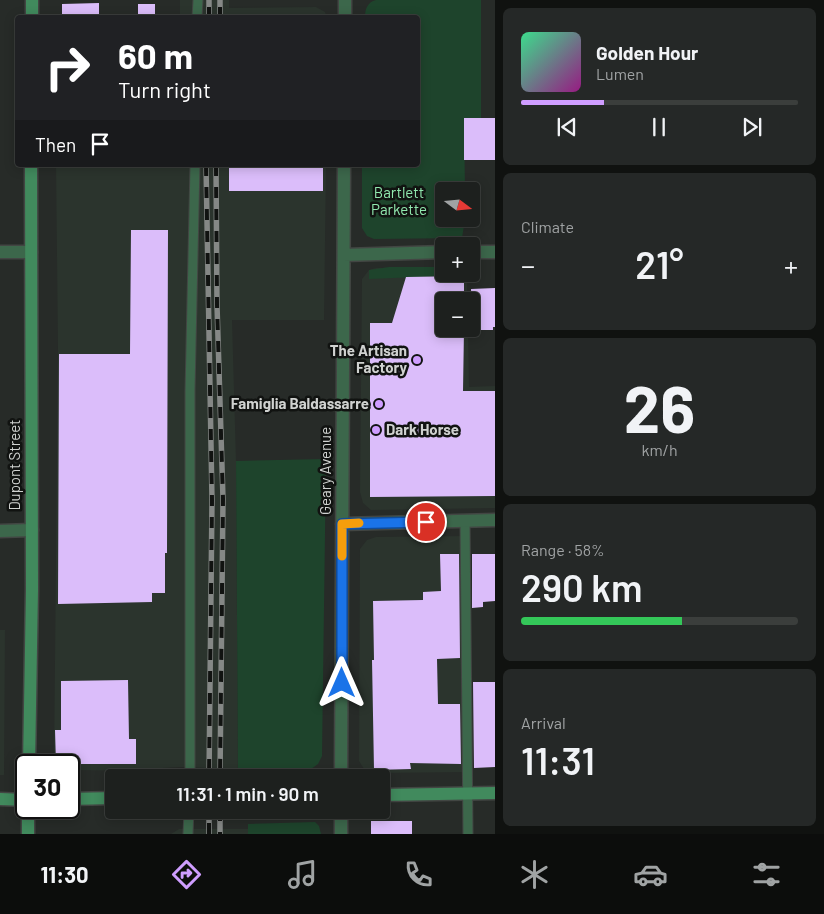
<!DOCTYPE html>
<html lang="en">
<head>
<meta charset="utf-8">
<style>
  body { margin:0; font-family:Barlow,sans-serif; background:#252827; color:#f1f3f6; height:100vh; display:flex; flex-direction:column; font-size:19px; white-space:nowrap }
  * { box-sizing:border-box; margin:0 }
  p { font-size:16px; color:#a0a3a4 }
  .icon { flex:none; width:28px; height:28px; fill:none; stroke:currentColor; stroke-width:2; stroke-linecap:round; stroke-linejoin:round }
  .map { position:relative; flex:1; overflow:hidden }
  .drawer { display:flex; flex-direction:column; gap:8px; padding:8px; background:#101210; width:329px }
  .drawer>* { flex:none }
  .top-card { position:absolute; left:15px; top:15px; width:405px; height:152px; border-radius:5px; box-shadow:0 2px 12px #0003,0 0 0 1px #3b3e3c; background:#202124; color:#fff; overflow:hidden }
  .needle { width:32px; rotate:106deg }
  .tools { position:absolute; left:435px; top:182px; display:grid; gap:10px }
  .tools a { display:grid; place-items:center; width:45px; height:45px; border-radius:5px; background:#1d201e; box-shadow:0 2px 12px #0003,0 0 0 1px #3b3e3c; font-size:25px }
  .speed { position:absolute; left:15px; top:754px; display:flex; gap:10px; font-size:25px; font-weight:700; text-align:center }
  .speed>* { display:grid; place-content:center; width:65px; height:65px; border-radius:50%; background:#1d201e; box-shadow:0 2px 12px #0003,0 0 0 1px #3b3e3c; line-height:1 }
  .speed .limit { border:2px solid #111; border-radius:8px; background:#fff; color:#111 }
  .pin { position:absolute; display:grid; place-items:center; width:42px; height:42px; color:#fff; margin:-21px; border:2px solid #fff; border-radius:50%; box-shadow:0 1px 5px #0007 }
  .me { position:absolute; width:55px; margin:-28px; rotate:0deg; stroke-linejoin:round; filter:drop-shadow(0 0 4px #0008) }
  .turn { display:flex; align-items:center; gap:18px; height:105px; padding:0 20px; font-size:22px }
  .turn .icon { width:65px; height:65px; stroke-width:2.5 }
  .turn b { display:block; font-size:35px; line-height:42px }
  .then { display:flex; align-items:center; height:48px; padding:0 20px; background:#0003; gap:10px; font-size:19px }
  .big { font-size:38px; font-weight:600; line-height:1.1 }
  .drawer .card { flex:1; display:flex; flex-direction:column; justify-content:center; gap:8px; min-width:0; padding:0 18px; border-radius:8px; background:#252827 }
  .drawer .dial { align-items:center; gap:0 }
  .dial b { font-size:65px; line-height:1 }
  .song { display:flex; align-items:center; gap:15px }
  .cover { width:60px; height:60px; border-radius:8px; background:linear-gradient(135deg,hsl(150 70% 55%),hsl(310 70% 35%)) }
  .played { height:5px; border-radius:2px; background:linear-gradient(90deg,#cf9dff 30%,#3b3e3c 30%) }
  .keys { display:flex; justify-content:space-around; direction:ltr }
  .heat { display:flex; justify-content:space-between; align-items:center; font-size:28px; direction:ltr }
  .charge { height:8px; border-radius:4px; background:linear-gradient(90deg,#34c759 58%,#3b3e3c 0) }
  .trip { position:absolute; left:105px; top:769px; width:285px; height:50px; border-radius:5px; background:#1d201e; box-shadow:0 2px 12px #0003,0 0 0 1px #3b3e3c; font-weight:600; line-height:50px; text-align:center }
  .tab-bar { display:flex; height:80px; justify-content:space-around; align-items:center; background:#0c0d0c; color:#a0a3a4 }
  .tab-bar .icon { width:35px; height:35px }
  .tab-bar .current { color:#cf9dff }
  .tab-bar b { font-size:22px; color:#f1f3f6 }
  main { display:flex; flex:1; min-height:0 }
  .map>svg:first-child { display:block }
  .built { fill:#2b342d }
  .green { fill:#1e442c }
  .building { fill:#dbbdfa }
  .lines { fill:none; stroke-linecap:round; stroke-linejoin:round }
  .lane-casing { stroke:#424643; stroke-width:11 }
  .street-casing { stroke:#424643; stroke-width:15 }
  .secondary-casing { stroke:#424643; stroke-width:15 }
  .lane { stroke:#3c674b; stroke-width:9 }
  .street { stroke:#3c674b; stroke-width:12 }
  .secondary { stroke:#418a5d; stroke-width:12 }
  .rail-casing { stroke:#858886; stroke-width:5.5 }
  .rail { stroke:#111311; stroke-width:4; stroke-dasharray:11; stroke-linecap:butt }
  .route-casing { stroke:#114b97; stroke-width:12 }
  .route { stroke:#1a73e8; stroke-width:9 }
  .slow { stroke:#f59e0b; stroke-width:9 }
  .poi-dot { fill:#cf9dff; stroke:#111311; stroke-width:2 }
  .labels { text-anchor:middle; stroke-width:5; stroke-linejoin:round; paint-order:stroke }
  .park-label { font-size:15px; fill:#91e9af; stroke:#111311 }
  .poi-label { font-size:15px; font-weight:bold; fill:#d0d2d0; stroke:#111311; text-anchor:end }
  .street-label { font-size:15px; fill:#d0d2d0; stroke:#111311 }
</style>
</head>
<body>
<main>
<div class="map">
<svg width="496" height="834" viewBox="0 0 496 834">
  <rect width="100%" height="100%" fill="#272b28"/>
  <path class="built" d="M180 0H229V8L316 7 325 12 327 18H180Z
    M56 165H326L324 320H232L236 461 238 769 180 767 162 768 161 771 69 770V765H54L58 347Z
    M444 267V274H467V301H444V329H468L469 387 495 386V508L371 510 363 503 360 492 362 279 369 270 376 268Z
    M468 536 471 772 373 773 368 771 364 769 359 761 360 549 367 540 376 537Z
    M0 630H5L4 775H0Z
    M179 829H248V834H171Z"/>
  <path class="green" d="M376 0H481V118L464 119 465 191H444V219H465L462 238 374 239 367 236 362 228V165H418V18L365 17C365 10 367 2 376 0Z
    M389 267H442V276L369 279V270Z
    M326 459 322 756 318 764 311 769H238L236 461Z
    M315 822 319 826 321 834H248V824Z"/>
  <path class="building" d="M99 3V17L62 18V4Z
    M138 4H155V18H138Z
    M464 118H496V160H464Z
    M229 165H323V191H229Z
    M131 230H168L167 553H165V593H152V602L58 604 59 354H130Z
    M464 276V301H444V329H464L463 391H496V496L370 497V323H392L406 277Z
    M496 288 495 327H493V330H472L471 289Z
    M440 554H459L460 658 437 659 438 704H460L461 764 410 763 411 769 374 770 372 660H374L373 601 423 600V592L441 591Z
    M472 554H496V601L483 602V607L472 608Z
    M128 680 129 739H136V764H56L55 730H61V681Z
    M473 682H496V767L474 768Z
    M371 821H412V834H371Z"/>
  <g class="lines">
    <defs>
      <path id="lane" d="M197 18 198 0
        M465 521 468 834
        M190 778V391L195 165
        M188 834 189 810"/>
      <path id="street" d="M345 18V0
        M0 252H31
        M471 252H496
        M344 255 444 252
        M342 524 496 520
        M0 531 32 530
        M341 778 344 165
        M341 834V810"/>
      <path id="secondary" d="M32 18V0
        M29 765 32 589 31 165
        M381 795 496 793
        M0 799 26 800
        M69 799 114 798
        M28 834V808"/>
    </defs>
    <use href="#lane" class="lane-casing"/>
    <use href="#street" class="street-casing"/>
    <use href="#secondary" class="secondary-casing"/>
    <use href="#lane" class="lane"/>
    <use href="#street" class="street"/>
    <use href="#secondary" class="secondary"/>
    <defs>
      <path id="rail" d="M209 18V0
        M220 18V0
        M206 165 212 500 209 778
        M216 165 217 305 223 499 220 778
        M220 810V834
        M209 834V810"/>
    </defs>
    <use href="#rail" class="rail-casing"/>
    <use href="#rail" class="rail"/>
  </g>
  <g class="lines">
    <defs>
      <path id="route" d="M342 683V524L426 522"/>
    </defs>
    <use href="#route" class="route-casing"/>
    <use href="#route" class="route"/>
    <path class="slow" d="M342 556V524L359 523"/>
  </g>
  <g class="poi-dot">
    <circle cx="417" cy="360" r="5"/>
    <circle cx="379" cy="404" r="5"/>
    <circle cx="376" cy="430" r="5"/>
  </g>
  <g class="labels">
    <g class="park-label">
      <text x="399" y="198">Bartlett<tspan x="399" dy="17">Parkette</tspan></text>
    </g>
    <g class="poi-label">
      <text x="407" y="356">The Artisan<tspan x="407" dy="17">Factory</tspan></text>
      <text x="369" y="409">Famiglia Baldassarre</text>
      <text x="386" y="435" text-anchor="start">Dark Horse</text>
    </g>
    <g class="street-label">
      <text transform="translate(15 465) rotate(-90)" y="5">Dupont Street</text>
      <text transform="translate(326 471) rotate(-90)" y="5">Geary Avenue</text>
    </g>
  </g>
</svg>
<div class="tools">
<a><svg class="needle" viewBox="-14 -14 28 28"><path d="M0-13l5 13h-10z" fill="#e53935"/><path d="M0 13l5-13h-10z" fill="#a0a3a4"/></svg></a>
<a>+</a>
<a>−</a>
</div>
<div class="speed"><div class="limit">30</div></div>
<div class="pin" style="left:426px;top:522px;background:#d93025"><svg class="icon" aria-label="arrive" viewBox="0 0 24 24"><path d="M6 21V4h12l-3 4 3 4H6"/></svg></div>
<svg class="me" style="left:342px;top:683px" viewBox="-20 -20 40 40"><path d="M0-17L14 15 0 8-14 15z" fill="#1a73e8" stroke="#fff" stroke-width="4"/></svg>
<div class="trip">11:31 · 1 min · 90 m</div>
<div class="top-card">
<div class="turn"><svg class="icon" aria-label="right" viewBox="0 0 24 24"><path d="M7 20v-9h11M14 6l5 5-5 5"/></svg><div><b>60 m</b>Turn right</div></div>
<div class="then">Then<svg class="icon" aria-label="arrive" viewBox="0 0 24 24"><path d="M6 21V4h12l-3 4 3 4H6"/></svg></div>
</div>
</div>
<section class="drawer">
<div class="card">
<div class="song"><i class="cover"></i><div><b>Golden Hour</b><p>Lumen</p></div></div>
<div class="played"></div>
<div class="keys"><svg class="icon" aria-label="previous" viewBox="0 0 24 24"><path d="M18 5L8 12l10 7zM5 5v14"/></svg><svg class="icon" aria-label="pause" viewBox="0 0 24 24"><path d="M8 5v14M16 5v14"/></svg><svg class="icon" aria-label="next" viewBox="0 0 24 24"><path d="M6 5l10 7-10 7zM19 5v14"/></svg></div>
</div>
<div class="card"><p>Climate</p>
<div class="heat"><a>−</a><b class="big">21°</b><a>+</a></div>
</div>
<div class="card dial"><b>26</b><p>km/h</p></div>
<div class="card"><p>Range · 58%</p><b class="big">290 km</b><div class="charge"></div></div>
<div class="card"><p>Arrival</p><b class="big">11:31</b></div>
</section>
</main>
<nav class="tab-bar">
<b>11:30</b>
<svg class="icon current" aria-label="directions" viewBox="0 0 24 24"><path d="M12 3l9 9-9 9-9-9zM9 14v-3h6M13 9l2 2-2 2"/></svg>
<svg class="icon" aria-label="music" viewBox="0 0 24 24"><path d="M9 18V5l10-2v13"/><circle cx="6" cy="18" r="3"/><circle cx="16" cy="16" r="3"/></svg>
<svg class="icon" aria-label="phone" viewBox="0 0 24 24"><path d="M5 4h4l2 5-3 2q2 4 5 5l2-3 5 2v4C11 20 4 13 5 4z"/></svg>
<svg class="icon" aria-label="climate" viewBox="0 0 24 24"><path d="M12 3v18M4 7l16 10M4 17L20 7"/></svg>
<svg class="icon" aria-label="car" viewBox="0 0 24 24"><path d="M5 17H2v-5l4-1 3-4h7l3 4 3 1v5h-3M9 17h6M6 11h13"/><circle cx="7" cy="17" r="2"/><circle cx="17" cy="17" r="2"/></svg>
<svg class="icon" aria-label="filters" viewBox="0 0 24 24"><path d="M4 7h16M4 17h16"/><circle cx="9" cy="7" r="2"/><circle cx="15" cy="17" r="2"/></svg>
</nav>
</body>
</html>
